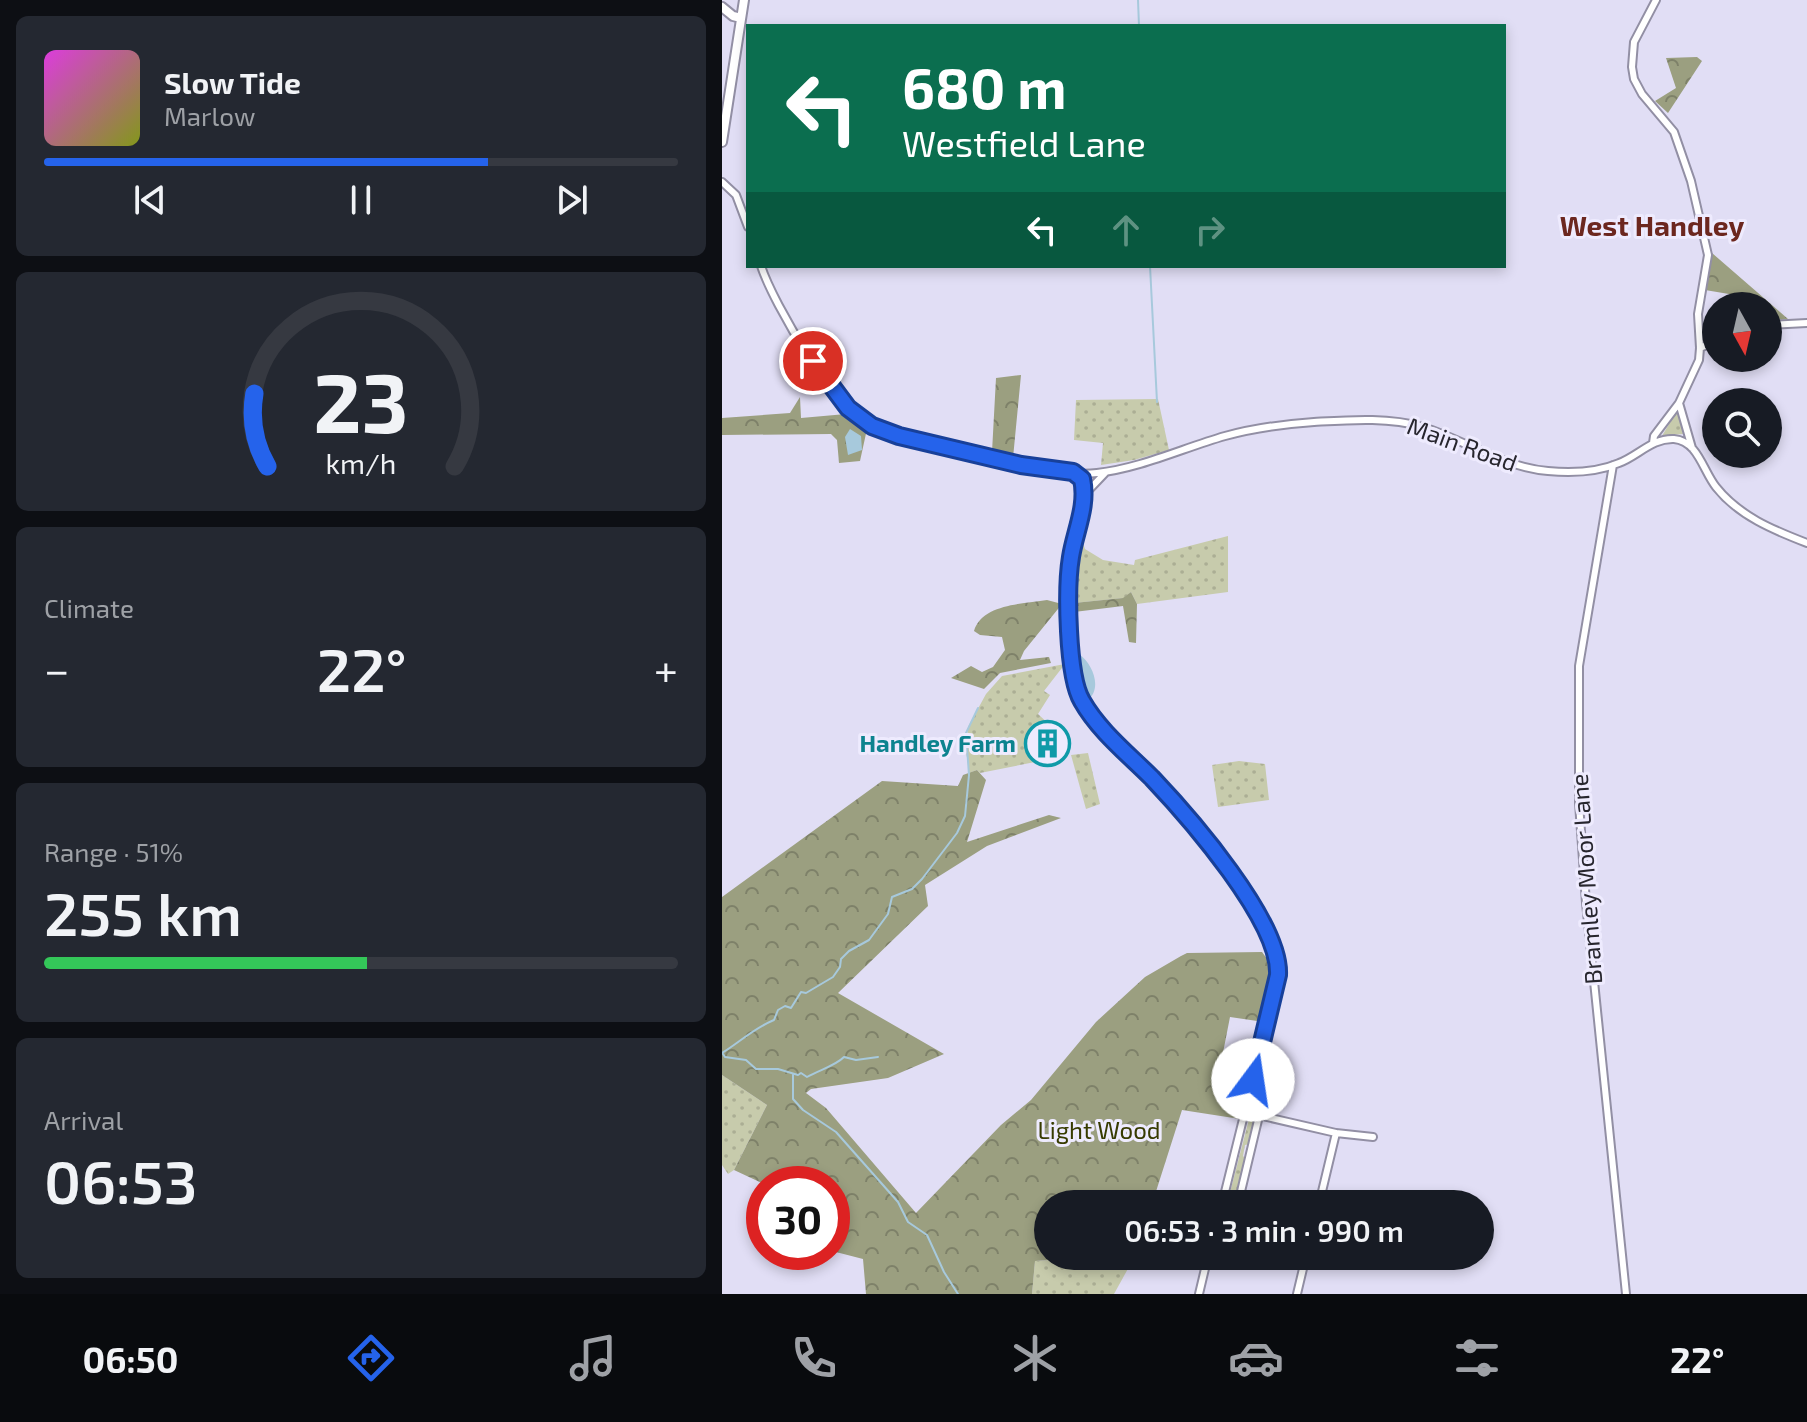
<!DOCTYPE html>
<html lang="en">
<head>
<meta charset="utf-8">
<style>
  body { margin:0; font-family:"Exo 2",sans-serif; background:#242831; color:#f1f3f6; height:100vh; display:flex; flex-direction:column; font-size:30px; white-space:nowrap }
  * { box-sizing:border-box; margin:0 }
  p { font-size:26px; color:#9ea1a6 }
  .icon { flex:none; width:44px; height:44px; fill:none; stroke:currentColor; stroke-width:2; stroke-linecap:round; stroke-linejoin:round }
  .map { position:relative; flex:1; overflow:hidden }
  .drawer { display:flex; flex-direction:column; gap:16px; padding:16px; background:#0d0f14; width:722px }
  .drawer>* { flex:none }
  .top-card { position:absolute; left:24px; top:24px; width:760px; height:244px; border-radius:0px; box-shadow:0 4px 12px #0003; background:#0b6e4f; color:#fff; overflow:hidden }
  .needle { width:52px; rotate:172deg }
  .buttons { position:absolute; left:980px; top:292px; display:grid; gap:16px }
  .buttons a { display:grid; place-items:center; width:80px; height:80px; border-radius:50%; background:#171b24; box-shadow:0 4px 12px #0003; font-size:40px }
  .speed { position:absolute; left:24px; top:1166px; display:flex; gap:16px; font-size:40px; font-weight:700; text-align:center }
  .speed>* { display:grid; place-content:center; width:104px; height:104px; border-radius:50%; background:#171b24; box-shadow:0 4px 12px #0003; line-height:1 }
  .speed .limit { border:12px solid #d22; background:#fff; color:#111 }
  .pin { position:absolute; display:grid; place-items:center; width:68px; height:68px; color:#fff; margin:-34px; border:4px solid #fff; border-radius:50%; box-shadow:0 2px 8px #0007 }
  .me { position:absolute; width:88px; margin:-44px; rotate:14deg; stroke-linejoin:round; filter:drop-shadow(0 0 6px #0008) }
  .turn { display:flex; align-items:center; gap:28px; height:168px; padding:0 24px; font-size:36px }
  .turn .icon { width:104px; height:104px; stroke-width:2.5 }
  .turn b { display:block; font-size:56px; line-height:68px }
  .lanes { display:flex; align-items:center; height:76px; padding:0 24px; background:#0003; justify-content:center; gap:40px; direction:ltr }
  .lanes .off { opacity:.35 }
  .big { font-size:60px; font-weight:600; line-height:1.1 }
  .drawer .card { flex:1; display:flex; flex-direction:column; justify-content:center; gap:12px; min-width:0; padding:0 28px; border-radius:12px; background:#242831 }
  .drawer .dial { align-items:center; gap:0 }
  .dial svg { height:208px; overflow:visible; fill:none; stroke:#363941; stroke-width:7; stroke-linecap:round; text-anchor:middle }
  .dial text { fill:#f1f3f6; stroke:none }
  .song { display:flex; align-items:center; gap:24px }
  .cover { width:96px; height:96px; border-radius:12px; background:linear-gradient(135deg,hsl(300 70% 55%),hsl(70 70% 35%)) }
  .played { height:8px; border-radius:4px; background:linear-gradient(90deg,#2563eb 70%,#363941 70%) }
  .keys { display:flex; justify-content:space-around; direction:ltr }
  .heat { display:flex; justify-content:space-between; align-items:center; font-size:44px; direction:ltr }
  .charge { height:12px; border-radius:6px; background:linear-gradient(90deg,#34c759 51%,#363941 0) }
  .trip { position:absolute; left:312px; top:1190px; width:460px; height:80px; border-radius:40px; background:#171b24; box-shadow:0 4px 12px #0003; font-weight:600; line-height:80px; text-align:center }
  .tab-bar { display:flex; height:128px; justify-content:space-around; align-items:center; background:#090b0e; color:#9ea1a6 }
  .tab-bar .icon { width:56px; height:56px }
  .tab-bar .on { color:#2563eb }
  .tab-bar b { font-size:36px; color:#f1f3f6 }
  main { display:flex; flex:1; min-height:0 }
  .map>svg:first-child { display:block }
  .grass { fill:url(#grass-dots) }
  .forest { fill:url(#forest-crowns) }
  .water { fill:#a7c9dc }
  .lines { fill:none; stroke-linecap:round; stroke-linejoin:round }
  .stream { stroke:#a7c9dc; stroke-width:2 }
  .street-casing { stroke:#928fa4; stroke-width:10 }
  .secondary-casing { stroke:#928fa4; stroke-width:12 }
  .street { stroke:#fff; stroke-width:6 }
  .secondary { stroke:#fff; stroke-width:8 }
  .route-casing { stroke:#184099; stroke-width:20 }
  .route { stroke:#2563eb; stroke-width:14 }
  .labels { text-anchor:middle; stroke-width:6; stroke-linejoin:round; paint-order:stroke }
  .street-label { font-size:24px; fill:#27262e; stroke:#eeebfe }
  .culture-label { font-size:24px; font-weight:bold; fill:#0d838f; stroke:#eeebfe; text-anchor:end }
  .park-label { font-size:24px; fill:#373b01; stroke:#eeebfe }
  .quarter-label { font-size:28px; font-weight:bold; fill:#6c271f; stroke:#eeebfe }
</style>
</head>
<body>
<main>
<section class="drawer">
<div class="card">
<div class="song"><i class="cover"></i><div><b>Slow Tide</b><p>Marlow</p></div></div>
<div class="played"></div>
<div class="keys"><svg class="icon" aria-label="previous" viewBox="0 0 24 24"><path d="M18 5L8 12l10 7zM5 5v14"/></svg><svg class="icon" aria-label="pause" viewBox="0 0 24 24"><path d="M8 5v14M16 5v14"/></svg><svg class="icon" aria-label="next" viewBox="0 0 24 24"><path d="M6 5l10 7-10 7zM19 5v14"/></svg></div>
</div>
<div class="card dial"><svg viewBox="0 0 100 80">
<path d="M14 69A42 42 0 1 1 86 69"/>
<path d="M14 69A42 42 0 0 1 9 41" stroke="#2563eb"/>
<text x="50" y="56" font-size="32" font-weight="700">23</text>
<text x="50" y="72" font-size="11">km/h</text>
</svg></div>
<div class="card"><p>Climate</p>
<div class="heat"><a>−</a><b class="big">22°</b><a>+</a></div>
</div>
<div class="card"><p>Range · 51%</p><b class="big">255 km</b><div class="charge"></div></div>
<div class="card"><p>Arrival</p><b class="big">06:53</b></div>
</section>
<div class="map">
<svg width="1085" height="1294" viewBox="0 0 1085 1294">
  <defs>
    <pattern id="grass-dots" width="8" height="8" patternUnits="userSpaceOnUse" patternTransform="scale(2)"><rect width="8" height="8" fill="#c7cbac"/><path d="M2 2h.1M6 6h.1" fill="none" stroke="#abae94" stroke-width="1.8" stroke-linecap="round"/></pattern>
    <pattern id="forest-crowns" width="20" height="18" patternUnits="userSpaceOnUse" patternTransform="scale(2)"><rect width="20" height="18" fill="#9b9f80"/><path d="M2 6a3 3 0 1 1 6 0M12 15a3 3 0 1 1 6 0" fill="none" stroke="#7e8169"/></pattern>
  </defs>
  <rect width="100%" height="100%" fill="#e1def5"/>
  <path class="grass" d="M436 399 447 450 412 460 379 465 381 443 352 440 354 400Z
    M954 412 957 413 961 434 940 436Z
    M506 536V592L415 604 409 592 402 598 352 603V573L356 540H360L363 549 381 560 412 565 413 560Z
    M343 664 322 691 328 695 316 714 330 727 307 734 313 762 258 773 255 770 247 773 244 750 246 727 264 694 280 676Z
    M366 753 378 804 364 809 349 755Z
    M517 761 543 764 547 800 496 807 490 765Z
    M0 1075 45 1105 12 1170 6 1174 0 1165Z
    M531 1118 533 1120 529 1144 523 1145 521 1156 525 1160 517 1191 512 1192 510 1204H505L527 1119Z
    M382 1256H413L392 1294H310L313 1261Z"/>
  <path class="forest" d="M975 57 980 61 946 113 933 101 954 88 944 58Z
    M990 253 1066 319 1046 321V306H1025L1019 296 983 290Z
    M299 375 291 458 270 452 274 378Z
    M78 397 79 418 124 414 145 429 138 461 117 463 115 440 109 434 0 435V418L68 413Z
    M409 592 415 604 414 643 407 642 401 606 352 612V603L401 598Z
    M325 600 340 604 302 651 298 660 327 657 329 663 278 673 262 689 229 678 249 666 260 672 271 667 283 650 280 637 258 635 252 631C260 604 301 604 325 600Z
    M255 770 264 780 245 842 327 815 339 818 265 846 203 885 206 906 116 993 222 1054 166 1078 89 1089 84 1093 104 1108 194 1213 279 1125 309 1100 374 1022 423 977 459 956 465 953 540 952 551 967 542 1022 508 1017 498 1068 529 1076 518 1119 460 1110 430 1204H326V1256H382L313 1261 310 1294H144L141 1259 110 1251V1184H42L12 1170 45 1105 0 1075V897L160 781 236 786 241 775Z"/>
  <path class="water" d="M128 429 139 436 140 450 126 455 123 437Z
    M357 654C371 664 381 689 365 701L360 689 354 657Z"/>
  <g class="lines">
    <path class="stream" d="M416 0 417 26
      M428 266 435 402
      M0 1053C18 1042 32 1028 52 1020L56 1010 63 1006 69 1008 79 992 84 993 111 977 118 967 119 959 127 951 147 940 166 914 170 897 190 889 200 879 235 833 243 816 247 775 244 733 256 708
      M1 1054 3 1057 24 1060 34 1069H56L76 1075 79 1073 85 1077C97 1070 113 1066 122 1057L134 1060 156 1057
      M71 1074V1099L81 1110 114 1132 176 1202 186 1222 205 1235 222 1272 236 1294"/>
    <defs>
      <path id="street" d="M0 182 14 195 26 227
        M39 266C52 305 114 411 151 427 184 442 222 445 257 454 290 463 342 477 375 473 419 468 461 448 503 436 532 428 563 424 592 422 628 420 666 417 701 427 743 440 780 467 826 471 848 473 876 472 897 463 916 456 930 438 952 439 976 441 981 471 994 487 1017 516 1051 530 1085 543
        M1046 325 1085 323
        M978 348 994 341
        M957 403 970 448
        M931 443 932 436 957 403 977 360 978 348 976 314 986 255 969 181 952 132 920 94 912 79 910 67 912 42 934 0
        M891 465 857 666V803L864 903 904 1294
        M356 474 360 479 362 501 349 554 346 587 351 674 355 693 372 719 439 788 509 875 547 934 557 963 547 1014 500 1204
        M363 494 384 472
        M523 1112 614 1133 651 1137
        M516 1204 537 1116
        M597 1204 614 1133
        M477 1294 486 1256
        M575 1294 584 1256"/>
      <path id="secondary" d="M0 7 11 16 19 18
        M0 142 22 0"/>
    </defs>
    <use href="#street" class="street-casing"/>
    <use href="#secondary" class="secondary-casing"/>
    <use href="#street" class="street"/>
    <use href="#secondary" class="secondary"/>
  </g>
  <g class="lines">
    <defs>
      <path id="route" d="M91 361 126 408 150 426 177 436 299 465 351 472 360 479C366 506 353 531 349 557 344 587 345 676 360 701 377 731 406 754 430 778 467 817 559 922 556 975L531 1080"/>
    </defs>
    <use href="#route" class="route-casing"/>
    <use href="#route" class="route"/>
  </g>
  <defs>
    <symbol id="building-ring" viewBox="-11 -11 22 22"><circle r="9.5" fill="#eeebfe" stroke="#0f9aa8" stroke-width="1.5"/><path d="M-4-6H4V6H1V3H-1V6H-4ZM-2.5-4.3h1.7v1.8h-1.7ZM.8-4.3h1.7v1.8H.8ZM-2.5-1h1.7V.8h-1.7ZM.8-1h1.7V.8H.8Z" fill="#0f9aa8"/></symbol>
  </defs>
  <g fill-rule="evenodd">
    <use href="#building-ring" x="300" y="718" width="51" height="51"/>
  </g>
  <g class="labels">
    <g class="street-label">
      <text transform="translate(740 445) rotate(20)" y="8">Main Road</text>
      <text transform="translate(865 879) rotate(-94)" y="8">Bramley Moor Lane</text>
    </g>
    <g class="culture-label">
      <text x="294" y="752">Handley Farm</text>
    </g>
    <g class="park-label">
      <text x="377" y="1139">Light Wood</text>
    </g>
    <g class="quarter-label">
      <text x="930" y="236">West Handley</text>
    </g>
  </g>
</svg>
<div class="buttons">
<a><svg class="needle" viewBox="-14 -14 28 28"><path d="M0-13l5 13h-10z" fill="#e53935"/><path d="M0 13l5-13h-10z" fill="#9ea1a6"/></svg></a>
<a><svg class="icon" aria-label="search" viewBox="0 0 24 24"><circle cx="10" cy="10" r="6"/><path d="M15 15l6 6"/></svg></a>
</div>
<div class="speed"><div class="limit">30</div></div>
<div class="pin" style="left:91px;top:361px;background:#d93025"><svg class="icon" aria-label="arrive" viewBox="0 0 24 24"><path d="M6 21V4h12l-3 4 3 4H6"/></svg></div>
<svg class="me" style="left:531px;top:1080px" viewBox="-20 -20 40 40"><circle r="19" fill="#fff"/><path d="M0-13L10 11 0 6-10 11z" fill="#2563eb"/></svg>
<div class="trip">06:53 · 3 min · 990 m</div>
<div class="top-card">
<div class="turn"><svg class="icon" aria-label="left" viewBox="0 0 24 24"><path d="M17 20v-9H6M10 6l-5 5 5 5"/></svg><div><b>680 m</b>Westfield Lane</div></div>
<div class="lanes"><svg class="icon" aria-label="left" viewBox="0 0 24 24"><path d="M17 20v-9H6M10 6l-5 5 5 5"/></svg><svg class="icon off" aria-label="ahead" viewBox="0 0 24 24"><path d="M12 20V5M6 11l6-6 6 6"/></svg><svg class="icon off" aria-label="right" viewBox="0 0 24 24"><path d="M7 20v-9h11M14 6l5 5-5 5"/></svg></div>
</div>
</div>
</main>
<nav class="tab-bar">
<b>06:50</b>
<svg class="icon on" aria-label="directions" viewBox="0 0 24 24"><path d="M12 3l9 9-9 9-9-9zM9 14v-3h6M13 9l2 2-2 2"/></svg>
<svg class="icon" aria-label="music" viewBox="0 0 24 24"><path d="M9 18V5l10-2v13"/><circle cx="6" cy="18" r="3"/><circle cx="16" cy="16" r="3"/></svg>
<svg class="icon" aria-label="phone" viewBox="0 0 24 24"><path d="M5 4h4l2 5-3 2q2 4 5 5l2-3 5 2v4C11 20 4 13 5 4z"/></svg>
<svg class="icon" aria-label="climate" viewBox="0 0 24 24"><path d="M12 3v18M4 7l16 10M4 17L20 7"/></svg>
<svg class="icon" aria-label="car" viewBox="0 0 24 24"><path d="M5 17H2v-5l4-1 3-4h7l3 4 3 1v5h-3M9 17h6M6 11h13"/><circle cx="7" cy="17" r="2"/><circle cx="17" cy="17" r="2"/></svg>
<svg class="icon" aria-label="filters" viewBox="0 0 24 24"><path d="M4 7h16M4 17h16"/><circle cx="9" cy="7" r="2"/><circle cx="15" cy="17" r="2"/></svg>
<b>22°</b>
</nav>
</body>
</html>
